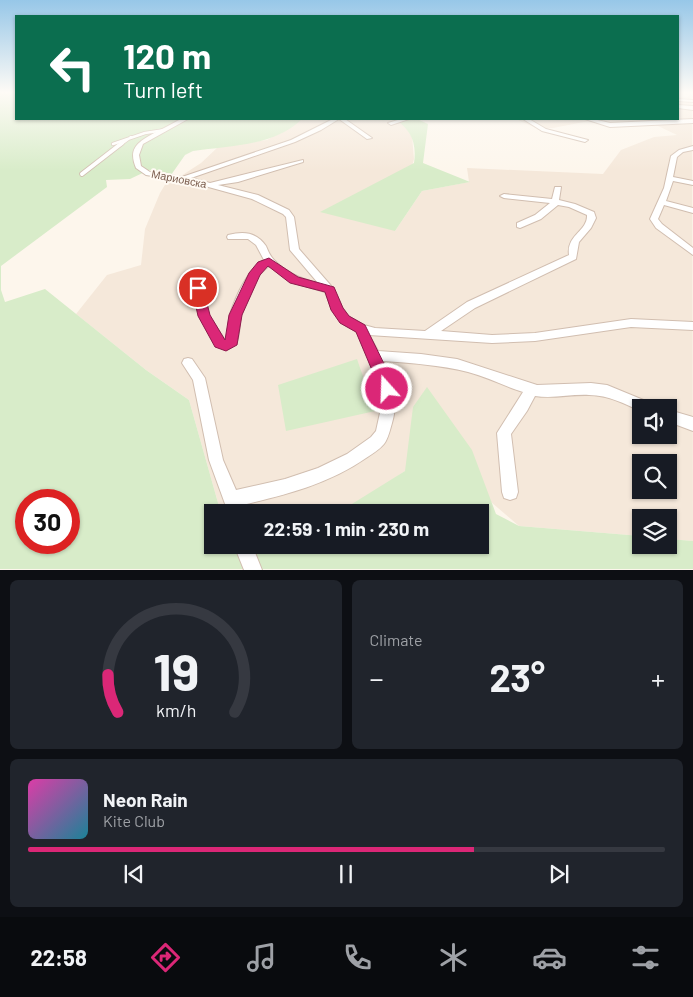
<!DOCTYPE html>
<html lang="en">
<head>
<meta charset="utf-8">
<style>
  body { margin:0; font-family:Barlow,sans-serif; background:#20242c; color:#f1f3f6; height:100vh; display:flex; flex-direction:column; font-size:19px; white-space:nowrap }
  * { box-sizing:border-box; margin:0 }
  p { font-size:16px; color:#9ea1a6 }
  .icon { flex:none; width:28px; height:28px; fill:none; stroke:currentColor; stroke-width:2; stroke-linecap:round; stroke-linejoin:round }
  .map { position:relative; height:570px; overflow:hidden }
  .panel { display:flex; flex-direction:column; gap:10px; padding:10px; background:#0d0f14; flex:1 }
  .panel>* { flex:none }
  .hud { position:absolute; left:15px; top:15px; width:664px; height:105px; border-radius:0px; box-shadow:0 1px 4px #0004; background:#0b6e4f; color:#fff; overflow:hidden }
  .controls { position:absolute; left:632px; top:399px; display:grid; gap:10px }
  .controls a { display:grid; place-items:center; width:45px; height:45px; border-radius:0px; background:#171b24; box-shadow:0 1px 4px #0004; font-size:25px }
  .speed { position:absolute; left:15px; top:489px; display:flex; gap:10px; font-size:25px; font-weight:700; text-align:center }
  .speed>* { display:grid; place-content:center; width:65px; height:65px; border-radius:50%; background:#171b24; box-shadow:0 1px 4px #0004; line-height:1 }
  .speed .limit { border:8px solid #d22; background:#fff; color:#111 }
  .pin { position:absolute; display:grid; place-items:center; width:42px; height:42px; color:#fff; margin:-21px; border:2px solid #fff; border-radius:50%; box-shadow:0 1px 5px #0007 }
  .me { position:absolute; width:55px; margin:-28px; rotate:340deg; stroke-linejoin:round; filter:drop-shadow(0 0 4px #0008) }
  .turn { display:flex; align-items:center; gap:18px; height:105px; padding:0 25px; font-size:22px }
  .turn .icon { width:65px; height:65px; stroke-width:2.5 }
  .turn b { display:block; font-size:35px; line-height:42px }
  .big { font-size:38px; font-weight:700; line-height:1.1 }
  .panel .widget { flex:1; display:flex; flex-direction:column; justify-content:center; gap:8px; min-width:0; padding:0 18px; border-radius:8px; background:#20242c }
  .panel .dial { align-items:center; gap:0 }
  .dial svg { height:130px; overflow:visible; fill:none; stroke:#363941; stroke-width:7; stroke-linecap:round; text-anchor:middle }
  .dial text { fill:#f1f3f6; stroke:none }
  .song { display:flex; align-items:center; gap:15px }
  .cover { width:60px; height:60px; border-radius:8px; background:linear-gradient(135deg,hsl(320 70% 55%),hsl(190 70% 35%)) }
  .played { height:5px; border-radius:2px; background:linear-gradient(90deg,#db2777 70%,#363941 70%) }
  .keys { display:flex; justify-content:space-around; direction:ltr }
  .heat { display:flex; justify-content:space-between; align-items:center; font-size:28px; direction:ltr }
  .panel .tiles { flex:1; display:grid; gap:10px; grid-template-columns:1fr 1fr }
  .widget:last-child { grid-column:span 2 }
  .trip { position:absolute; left:204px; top:504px; width:285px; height:50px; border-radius:0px; background:#171b24; box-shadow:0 1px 4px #0004; font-weight:700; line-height:50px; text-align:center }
  .dock { display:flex; height:80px; justify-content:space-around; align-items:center; background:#090b0e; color:#9ea1a6 }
  .dock .icon { width:35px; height:35px }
  .dock .on { color:#db2777 }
  .dock b { font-size:22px; color:#f1f3f6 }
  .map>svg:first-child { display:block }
  .residential { fill:#f5e8da; fill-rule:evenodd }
  .green { fill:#d8ecc9; fill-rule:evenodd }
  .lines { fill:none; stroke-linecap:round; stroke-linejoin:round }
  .service-far1-casing { stroke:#d1beb0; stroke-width:4 }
  .service-casing { stroke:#d1beb0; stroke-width:5.5 }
  .minor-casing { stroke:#d1beb0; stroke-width:2 }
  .service-far1 { stroke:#fff; stroke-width:2.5 }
  .service { stroke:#fff; stroke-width:4 }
  .minor { fill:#fff; fill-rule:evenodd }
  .route { fill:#db2777; stroke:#8e194d }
  .labels { text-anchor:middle; stroke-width:4; stroke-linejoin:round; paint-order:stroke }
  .far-street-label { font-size:11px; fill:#7a5c4d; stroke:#fffaf3 }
</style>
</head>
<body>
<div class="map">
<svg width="693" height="570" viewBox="0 0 693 570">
  <rect width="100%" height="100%" fill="#fdf6ec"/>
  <path class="residential" d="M692 92 693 541 669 539V518H641V536L519 526 428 448 405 471 346 512H226L220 510 189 400 146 370 76 314 107 275 141 265 145 229 160 193 171 175 181 176 201 163 218 147 267 140 302 119H394L404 125 412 136 414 159 395 231 422 191 469 182 467 168 603 174 621 150 654 137 677 135 656 125 605 126 589 121 553 128H536L516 119H678V97H688ZM641 408H669V435H641ZM641 462H669V490H641Z"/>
  <path class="green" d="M0 92H16V119H302C275 146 229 146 193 151L185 155 171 175 149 170 130 179 106 180 107 187 1 266V290L5 302 45 289 146 370 189 400 220 510 226 512H212V545H480V512H339L405 471 413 407 427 387 472 450 496 514 519 526 641 536V545H669V539L693 541V569H0ZM26 500H69V542H26Z
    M394 119H417L428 124 423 163 470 182 422 191 395 231 320 212 414 163C417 143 411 129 394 119Z
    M357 359 375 411 286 431 278 385Z"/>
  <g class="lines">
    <defs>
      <path id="service-far1" d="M113 144 145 133 165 130
        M120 145 131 137"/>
      <path id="service" d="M82 174 122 143"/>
      <path id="minor" d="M678 99 693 100V102L678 101Z
        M678 105 693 106V110L678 108Z
        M181 119H188L143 144 139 155 141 166 150 172 182 177 291 140 333 119H339L321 130 295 142 191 178 210 183 303 160V162L238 182 218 185 258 195 289 210 294 217 299 249 333 288 342 307 349 317 364 325 375 328 425 331 467 302 569 255C566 235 588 231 587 215L569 207 558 205 541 219 520 228 517 227V223L535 215 550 203 504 198 500 196 504 194 552 199 555 187H561L559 200 575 204 594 212 596 218 591 228 579 242 576 259 475 308 441 331 492 335 535 333 631 319 693 322V330L631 327 535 341 492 343 369 335 378 351 421 354 457 359 537 385 591 383 607 385 653 404 654 408H641V411C624 404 609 395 589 395 571 394 553 399 535 396L527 411 511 434 518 492 516 498 510 500 504 498 502 492 497 433 523 392C504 386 487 377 468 372 440 365 411 363 383 361 394 384 399 398 392 423 390 430 388 439 384 444 379 450 372 454 366 458 329 484 285 495 242 505L244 512H228L209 460 193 380 182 363 184 359 188 358 192 359 205 378 223 460 236 490 285 479 318 468 347 454 371 437 376 431 383 399 379 381 357 332 341 323 332 309 325 292 291 282 269 266C254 277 244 299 241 317 239 326 240 336 236 344L226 350 216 346 199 316 193 288 198 285 202 286 209 316 225 340 227 339C228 331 228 322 230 314 236 296 247 271 264 260L256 245 248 239H228L227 237 228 235C244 231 256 232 266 246 268 251 270 256 274 260 286 273 301 279 318 283L290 250 286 217 283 214 252 199 194 183 146 175 136 168C127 147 140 141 156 132 165 128 173 123 181 119Z
        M339 119H345L372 138 367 139Z
        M401 119H409L391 125 388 123Z
        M523 119H529L546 129 588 140 585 142 542 131Z
        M585 119H593L610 123 693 119V123L610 127Z
        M693 146V150L683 152 677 157 673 177 693 181V185L673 181 666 201 693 208V213L664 205 658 219 662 224 693 248V255L656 228 650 219 664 188 671 156 679 150Z
        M669 410 693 417V431L669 422Z
        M234 545H252L262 570H244Z"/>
    </defs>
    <use href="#service-far1" class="service-far1-casing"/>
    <use href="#service" class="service-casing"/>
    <use href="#minor" class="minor-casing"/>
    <use href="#service-far1" class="service-far1"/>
    <use href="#service" class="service"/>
    <use href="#minor" class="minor"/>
  </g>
  <linearGradient id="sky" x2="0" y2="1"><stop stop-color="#97c7e8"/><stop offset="0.54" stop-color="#fefbf6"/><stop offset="1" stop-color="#fefbf6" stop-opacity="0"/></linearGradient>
  <rect width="693" height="171" fill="url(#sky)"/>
  <path class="route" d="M269 258 298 277 334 287 343 308 349 316 365 325 391 378 394 389 392 394 387 396 382 394 356 332 340 323 331 310 325 292 290 283 268 266 260 275 242 315 237 345 226 351 215 347 198 316 192 288 194 285H202L203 288 210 315 225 340 229 315 249 273 258 262Z"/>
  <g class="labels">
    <g class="far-street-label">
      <text transform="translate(179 179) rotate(11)" y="4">Мариовска</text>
    </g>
  </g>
</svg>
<div class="controls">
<a><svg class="icon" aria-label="sound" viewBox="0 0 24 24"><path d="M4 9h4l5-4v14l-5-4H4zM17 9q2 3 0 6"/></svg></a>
<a><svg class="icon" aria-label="search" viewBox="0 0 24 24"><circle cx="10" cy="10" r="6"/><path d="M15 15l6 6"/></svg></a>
<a><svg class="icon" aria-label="layers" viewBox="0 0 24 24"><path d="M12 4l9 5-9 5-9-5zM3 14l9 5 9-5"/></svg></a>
</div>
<div class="speed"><div class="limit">30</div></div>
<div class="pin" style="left:198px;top:288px;background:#d93025"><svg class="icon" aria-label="arrive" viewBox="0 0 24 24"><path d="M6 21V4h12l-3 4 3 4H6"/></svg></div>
<svg class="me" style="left:387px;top:389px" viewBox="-20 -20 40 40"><circle r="17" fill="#db2777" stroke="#fff" stroke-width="3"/><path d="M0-11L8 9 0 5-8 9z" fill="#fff"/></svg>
<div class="trip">22:59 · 1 min · 230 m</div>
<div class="hud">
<div class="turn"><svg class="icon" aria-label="left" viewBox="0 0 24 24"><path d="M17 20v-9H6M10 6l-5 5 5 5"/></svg><div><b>120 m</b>Turn left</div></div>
</div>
</div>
<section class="panel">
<div class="tiles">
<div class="widget dial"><svg viewBox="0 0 100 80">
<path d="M14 69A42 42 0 1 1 86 69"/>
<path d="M14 69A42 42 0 0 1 8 46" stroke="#db2777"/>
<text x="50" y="56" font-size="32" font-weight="700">19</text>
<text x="50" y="72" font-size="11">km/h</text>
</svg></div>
<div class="widget"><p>Climate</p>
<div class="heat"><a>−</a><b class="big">23°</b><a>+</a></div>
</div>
<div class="widget">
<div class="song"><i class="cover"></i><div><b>Neon Rain</b><p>Kite Club</p></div></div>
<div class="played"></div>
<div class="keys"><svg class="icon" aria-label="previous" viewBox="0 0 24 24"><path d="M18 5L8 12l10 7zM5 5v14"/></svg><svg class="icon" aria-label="pause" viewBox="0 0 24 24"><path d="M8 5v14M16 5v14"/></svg><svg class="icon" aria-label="next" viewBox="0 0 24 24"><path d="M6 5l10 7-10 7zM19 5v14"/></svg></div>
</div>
</div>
</section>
<nav class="dock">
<b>22:58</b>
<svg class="icon on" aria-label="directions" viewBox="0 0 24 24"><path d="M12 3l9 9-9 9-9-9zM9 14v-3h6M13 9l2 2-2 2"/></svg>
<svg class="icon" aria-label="music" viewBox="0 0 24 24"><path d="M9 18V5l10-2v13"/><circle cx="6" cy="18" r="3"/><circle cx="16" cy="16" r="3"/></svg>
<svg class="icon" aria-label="phone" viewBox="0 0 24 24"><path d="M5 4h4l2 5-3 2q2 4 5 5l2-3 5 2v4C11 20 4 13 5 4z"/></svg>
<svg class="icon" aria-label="climate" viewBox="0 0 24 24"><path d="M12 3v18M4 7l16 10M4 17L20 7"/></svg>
<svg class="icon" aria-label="car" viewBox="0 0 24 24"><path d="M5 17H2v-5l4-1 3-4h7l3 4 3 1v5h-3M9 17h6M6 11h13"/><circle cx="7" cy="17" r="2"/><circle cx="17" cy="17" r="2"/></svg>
<svg class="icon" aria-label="filters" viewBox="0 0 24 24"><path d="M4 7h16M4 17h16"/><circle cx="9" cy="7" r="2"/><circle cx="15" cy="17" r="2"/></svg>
</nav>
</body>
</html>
